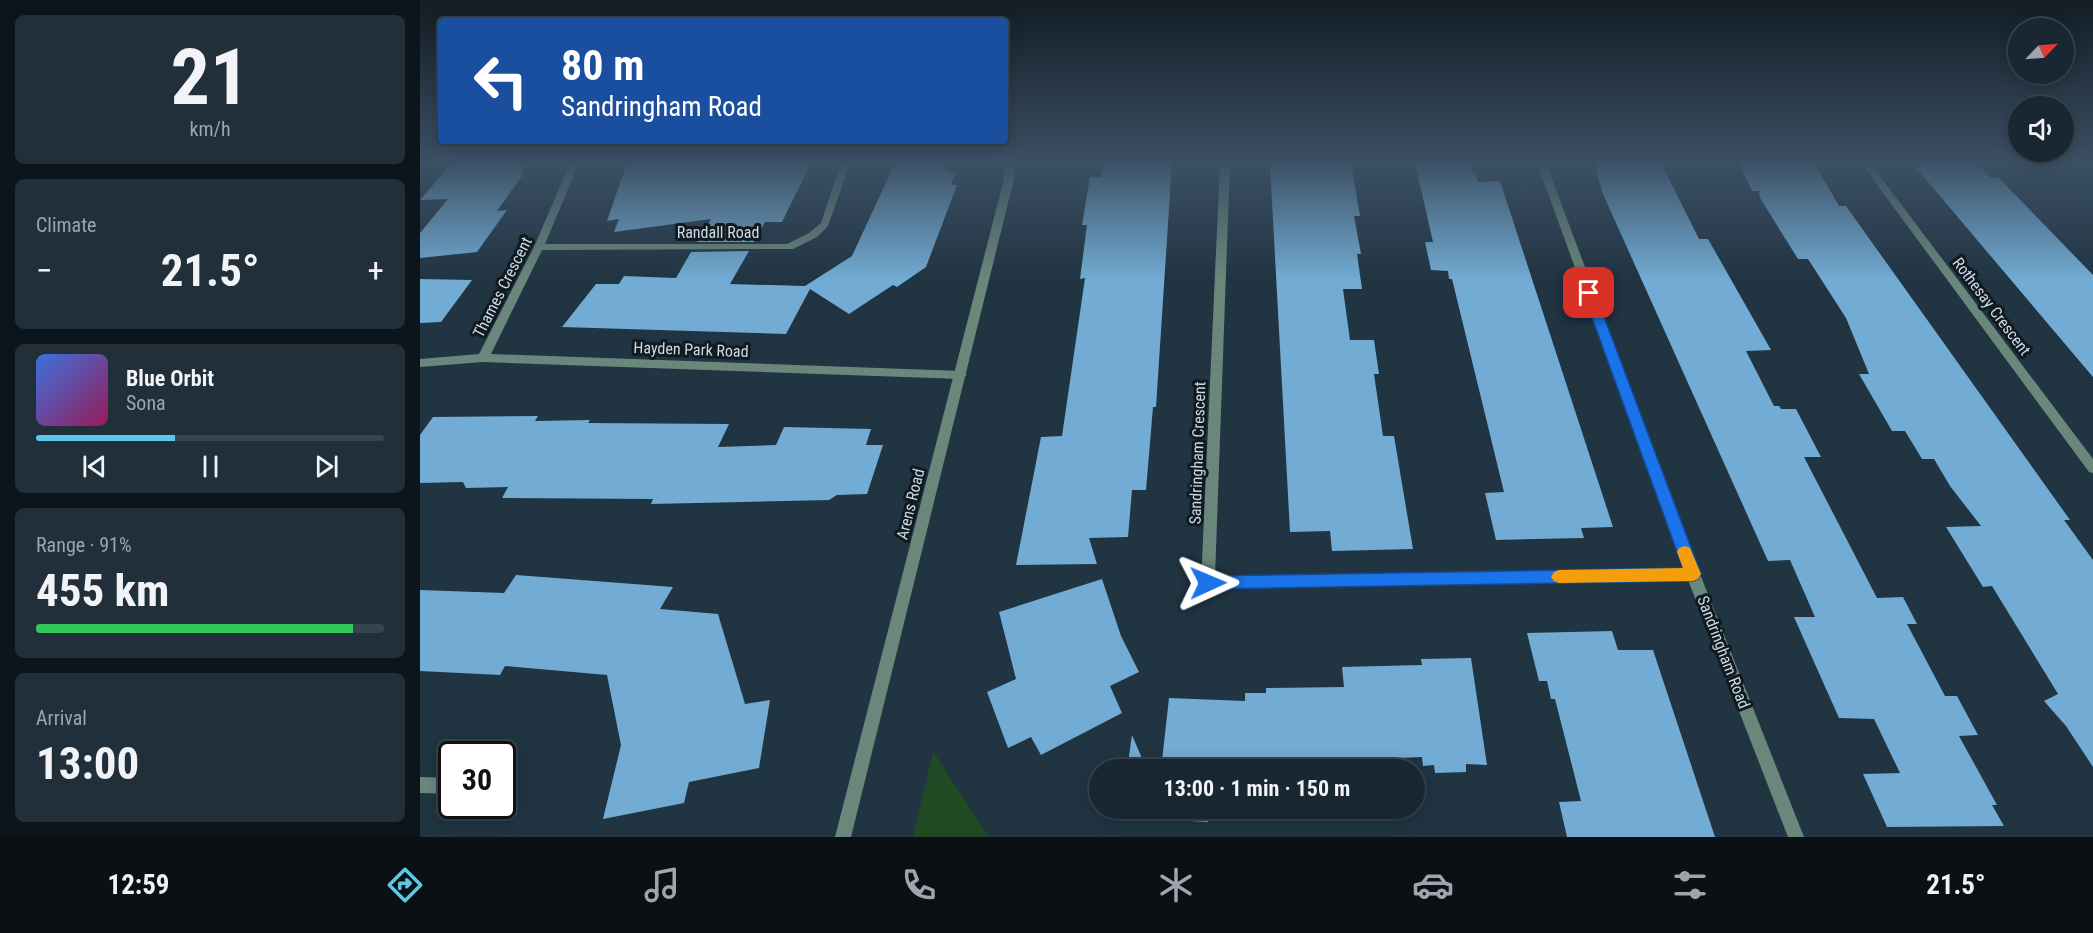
<!DOCTYPE html>
<html lang="en">
<head>
<meta charset="utf-8">
<style>
  body { margin:0; font-family:"Roboto Condensed",sans-serif; background:#212f3a; color:#f1f3f6; height:100vh; display:flex; flex-direction:column; font-size:22px; white-space:nowrap }
  * { box-sizing:border-box; margin:0 }
  p { font-size:20px; color:#9fa5ac }
  .icon { flex:none; width:33px; height:33px; fill:none; stroke:currentColor; stroke-width:2; stroke-linecap:round; stroke-linejoin:round }
  .map { position:relative; flex:1; overflow:hidden }
  .sheet { display:flex; flex-direction:column; gap:15px; padding:15px; background:#0d151c; width:420px }
  .sheet>* { flex:none }
  .banner { position:absolute; left:18px; top:18px; width:570px; height:126px; border-radius:6px; box-shadow:0 3px 15px #0003,0 0 0 2px #36444d; background:#1a4fa0; color:#fff; overflow:hidden }
  .needle { width:39px; rotate:65deg }
  .tools { position:absolute; left:1588px; top:18px; display:grid; gap:12px }
  .tools a { display:grid; place-items:center; width:66px; height:66px; border-radius:50%; background:#182732; box-shadow:0 3px 15px #0003,0 0 0 2px #36444d; font-size:30px }
  .speed { position:absolute; left:18px; top:741px; display:flex; gap:12px; font-size:30px; font-weight:700; text-align:center }
  .speed>* { display:grid; place-content:center; width:78px; height:78px; border-radius:50%; background:#182732; box-shadow:0 3px 15px #0003,0 0 0 2px #36444d; line-height:1 }
  .speed .limit { border:3px solid #111; border-radius:9px; background:#fff; color:#111 }
  .pin { position:absolute; display:grid; place-items:center; width:51px; height:51px; color:#fff; margin:-26px; border-radius:12px; box-shadow:0 3px 9px #0006 }
  .me { position:absolute; width:66px; margin:-33px; rotate:89deg; stroke-linejoin:round; filter:drop-shadow(0 0 4px #0008) }
  .turn { display:flex; align-items:center; gap:21px; height:126px; padding:0 24px; font-size:27px }
  .turn .icon { width:78px; height:78px; stroke-width:2.5 }
  .turn b { display:block; font-size:42px; line-height:51px }
  .big { font-size:45px; font-weight:700; line-height:1.1 }
  .sheet .card { flex:1; display:flex; flex-direction:column; justify-content:center; gap:9px; min-width:0; padding:0 21px; border-radius:9px; background:#212f3a }
  .sheet .dial { align-items:center; gap:0 }
  .dial b { font-size:78px; line-height:1 }
  .song { display:flex; align-items:center; gap:18px }
  .cover { width:72px; height:72px; border-radius:9px; background:linear-gradient(135deg,hsl(220 70% 55%),hsl(330 70% 35%)) }
  .played { height:6px; border-radius:3px; background:linear-gradient(90deg,#5dc7e8 40%,#36444d 40%) }
  .keys { display:flex; justify-content:space-around; direction:ltr }
  .heat { display:flex; justify-content:space-between; align-items:center; font-size:33px; direction:ltr }
  .charge { height:9px; border-radius:4px; background:linear-gradient(90deg,#34c759 91%,#36444d 0) }
  .trip { position:absolute; left:669px; top:759px; width:336px; height:60px; border-radius:30px; background:#182732; box-shadow:0 3px 15px #0003,0 0 0 2px #36444d; font-weight:700; line-height:60px; text-align:center }
  .dock { display:flex; height:96px; justify-content:space-around; align-items:center; background:#0a1014; color:#9fa5ac }
  .dock .icon { width:42px; height:42px }
  .dock .current { color:#5dc7e8 }
  .dock b { font-size:27px; color:#f1f3f6 }
  main { display:flex; flex:1; min-height:0 }
  .map>svg:first-child { display:block }
  .green { fill:#1f4a24 }
  .building { fill:#72abd3 }
  .lines { fill:none; stroke-linecap:round; stroke-linejoin:round }
  .minor { fill:#6a877b; fill-rule:evenodd }
  .tertiary { fill:#6a877b; fill-rule:evenodd }
  .route { fill:#1a73e8; stroke:#114b97; stroke-width:1.5 }
  .slow { fill:#f59e0b }
  .labels { text-anchor:middle; stroke-width:6; stroke-linejoin:round; paint-order:stroke }
  .street-label { font-size:16px; fill:#cedae3; stroke:#111a21 }
</style>
</head>
<body>
<main>
<section class="sheet">
<div class="card dial"><b>21</b><p>km/h</p></div>
<div class="card"><p>Climate</p>
<div class="heat"><a>−</a><b class="big">21.5°</b><a>+</a></div>
</div>
<div class="card">
<div class="song"><i class="cover"></i><div><b>Blue Orbit</b><p>Sona</p></div></div>
<div class="played"></div>
<div class="keys"><svg class="icon" aria-label="previous" viewBox="0 0 24 24"><path d="M18 5L8 12l10 7zM5 5v14"/></svg><svg class="icon" aria-label="pause" viewBox="0 0 24 24"><path d="M8 5v14M16 5v14"/></svg><svg class="icon" aria-label="next" viewBox="0 0 24 24"><path d="M6 5l10 7-10 7zM19 5v14"/></svg></div>
</div>
<div class="card"><p>Range · 91%</p><b class="big">455 km</b><div class="charge"></div></div>
<div class="card"><p>Arrival</p><b class="big">13:00</b></div>
</section>
<div class="map">
<svg width="1673" height="837" viewBox="0 0 1673 837">
  <rect width="100%" height="100%" fill="#203442"/>
  <path class="green" d="M513 751 569 837H493Z"/>
  <path class="building" d="M32 163H107L100 173H104L77 211 87 210 57 252 0 258V233L28 199 0 200Z
    M207 163H391L362 222H345L334 242H277L291 219 194 232 199 219 187 221Z
    M475 163H528L525 171 536 172 531 185H537L506 267 477 287 473 285 429 314 390 289 366 334 142 327 176 284H199L204 276 256 278 271 252 329 251 310 284 385 286 432 256Z
    M683 163H752L736 407H733L726 490H712L708 537 669 538 677 564 596 565 621 437 642 436 665 278 660 279 667 225H662L670 177H681Z
    M872 163H931L940 216H934L941 254H937L942 289H923L930 340H954L959 374H954L963 436H974L993 549 912 551 910 531 870 532 850 165Z
    M995 163H1050L1052 172H1055L1058 182 1080 181 1193 527 1161 528 1164 538 1076 540 1065 493 1084 492 1032 279H1029L1028 271 1011 270 1005 242H1013Z
    M1174 163H1241L1279 239H1288L1351 350 1326 351 1354 406H1359L1361 409H1376L1401 457H1384L1457 598 1483 597 1497 624H1487L1525 696H1537L1558 735 1539 736 1577 805H1572L1584 826 1467 827 1443 774 1480 773 1454 719 1419 718 1374 617H1395L1370 560 1348 561 1183 194Z
    M1319 163H1393L1397 168 1419 206H1426L1650 520H1644L1673 560V767L1646 726 1624 701 1638 694 1572 586 1563 587 1526 527 1561 526 1530 486 1514 459H1502L1485 431H1472L1439 374H1449L1426 318 1388 259H1378L1340 198 1339 191H1332Z
    M1492 163H1557L1571 178H1579L1673 275V377Z
    M0 279 52 280 21 322 0 323Z
    M118 416 115 421 170 420 168 423 309 424 298 447 356 445 364 427 451 429 446 445H463L447 494 417 495 409 500 231 504 233 499 82 498 88 487 46 488 43 482 0 483V435L13 417Z
    M96 575 253 587 240 609 298 614 325 704 350 700 339 768 269 782 264 803 183 819 201 745 187 675 85 666 80 675 0 671V590L84 593Z
    M682 579 701 636 719 672 690 686 702 713 621 755 611 737 588 748 567 692 596 679 579 612Z
    M1192 631 1198 650H1233L1295 837H1147L1139 802 1161 801 1135 699H1131L1127 681H1119L1107 633Z
    M1051 658 1067 765 1046 764V772L1015 773 1014 765 1003 766 1002 757 882 762V770H741L749 698 825 701V693H846V688L924 687 922 667 1002 665 1001 659Z
    M712 735 727 770H707Z
    M702 808H790L788 822 700 817Z"/>
  <g class="lines">
    <path class="minor" d="M150 163H159L125 244H367L389 233 401 223 421 163H430L408 226 397 237 373 249 122 250 71 354 541 371 547 375 541 379 63 362 0 367V359L59 354 114 247Z
      M800 163H810L795 577 1264 568 1117 163H1126L1280 574 1384 837H1368L1268 580 788 589 783 587 781 583Z
      M1441 163H1450L1673 459V473L1669 472Z
      M0 777 32 778V794L0 793Z"/>
    <path class="tertiary" d="M585 163H595L594 179 431 837H415L584 179Z"/>
  </g>
  <linearGradient id="sky" x2="0" y2="1"><stop stop-color="#121d24"/><stop offset="0.58" stop-color="#3c5065"/><stop offset="1" stop-color="#3c5065" stop-opacity="0"/></linearGradient>
  <rect width="1673" height="280" fill="url(#sky)"/>
  <path class="route" d="M1169 289 1175 293 1281 574 1278 579 1273 581 788 589 783 587 780 583 783 578 788 576 1263 568 1163 293Z"/>
  <path class="slow" d="M1265 546 1270 548 1281 574 1278 579 1273 581 1139 583 1134 581 1131 577 1134 572 1139 570 1263 568 1257 552 1259 548Z"/>
  <g class="labels">
    <g class="street-label">
      <text x="298" y="238">Randall Road</text>
      <text transform="translate(82 287) rotate(-63)" y="6">Thames Crescent</text>
      <text transform="translate(1572 306) rotate(53)" y="6">Rothesay Crescent</text>
      <text transform="translate(271 349) rotate(2)" y="6">Hayden Park Road</text>
      <text transform="translate(777 453) rotate(-88)" y="6">Sandringham Crescent</text>
      <text transform="translate(490 504) rotate(-76)" y="6">Arens Road</text>
      <text transform="translate(1304 652) rotate(69)" y="6">Sandringham Road</text>
    </g>
  </g>
</svg>
<div class="tools">
<a><svg class="needle" viewBox="-14 -14 28 28"><path d="M0-13l5 13h-10z" fill="#e53935"/><path d="M0 13l5-13h-10z" fill="#9fa5ac"/></svg></a>
<a><svg class="icon" aria-label="sound" viewBox="0 0 24 24"><path d="M4 9h4l5-4v14l-5-4H4zM17 9q2 3 0 6"/></svg></a>
</div>
<div class="speed"><div class="limit">30</div></div>
<div class="pin" style="left:1169px;top:293px;background:#d93025"><svg class="icon" aria-label="arrive" viewBox="0 0 24 24"><path d="M6 21V4h12l-3 4 3 4H6"/></svg></div>
<svg class="me" style="left:788px;top:583px" viewBox="-20 -20 40 40"><path d="M0-17L14 15 0 8-14 15z" fill="#1a73e8" stroke="#fff" stroke-width="4"/></svg>
<div class="trip">13:00 · 1 min · 150 m</div>
<div class="banner">
<div class="turn"><svg class="icon" aria-label="left" viewBox="0 0 24 24"><path d="M17 20v-9H6M10 6l-5 5 5 5"/></svg><div><b>80 m</b>Sandringham Road</div></div>
</div>
</div>
</main>
<nav class="dock">
<b>12:59</b>
<svg class="icon current" aria-label="directions" viewBox="0 0 24 24"><path d="M12 3l9 9-9 9-9-9zM9 14v-3h6M13 9l2 2-2 2"/></svg>
<svg class="icon" aria-label="music" viewBox="0 0 24 24"><path d="M9 18V5l10-2v13"/><circle cx="6" cy="18" r="3"/><circle cx="16" cy="16" r="3"/></svg>
<svg class="icon" aria-label="phone" viewBox="0 0 24 24"><path d="M5 4h4l2 5-3 2q2 4 5 5l2-3 5 2v4C11 20 4 13 5 4z"/></svg>
<svg class="icon" aria-label="climate" viewBox="0 0 24 24"><path d="M12 3v18M4 7l16 10M4 17L20 7"/></svg>
<svg class="icon" aria-label="car" viewBox="0 0 24 24"><path d="M5 17H2v-5l4-1 3-4h7l3 4 3 1v5h-3M9 17h6M6 11h13"/><circle cx="7" cy="17" r="2"/><circle cx="17" cy="17" r="2"/></svg>
<svg class="icon" aria-label="filters" viewBox="0 0 24 24"><path d="M4 7h16M4 17h16"/><circle cx="9" cy="7" r="2"/><circle cx="15" cy="17" r="2"/></svg>
<b>21.5°</b>
</nav>
</body>
</html>
